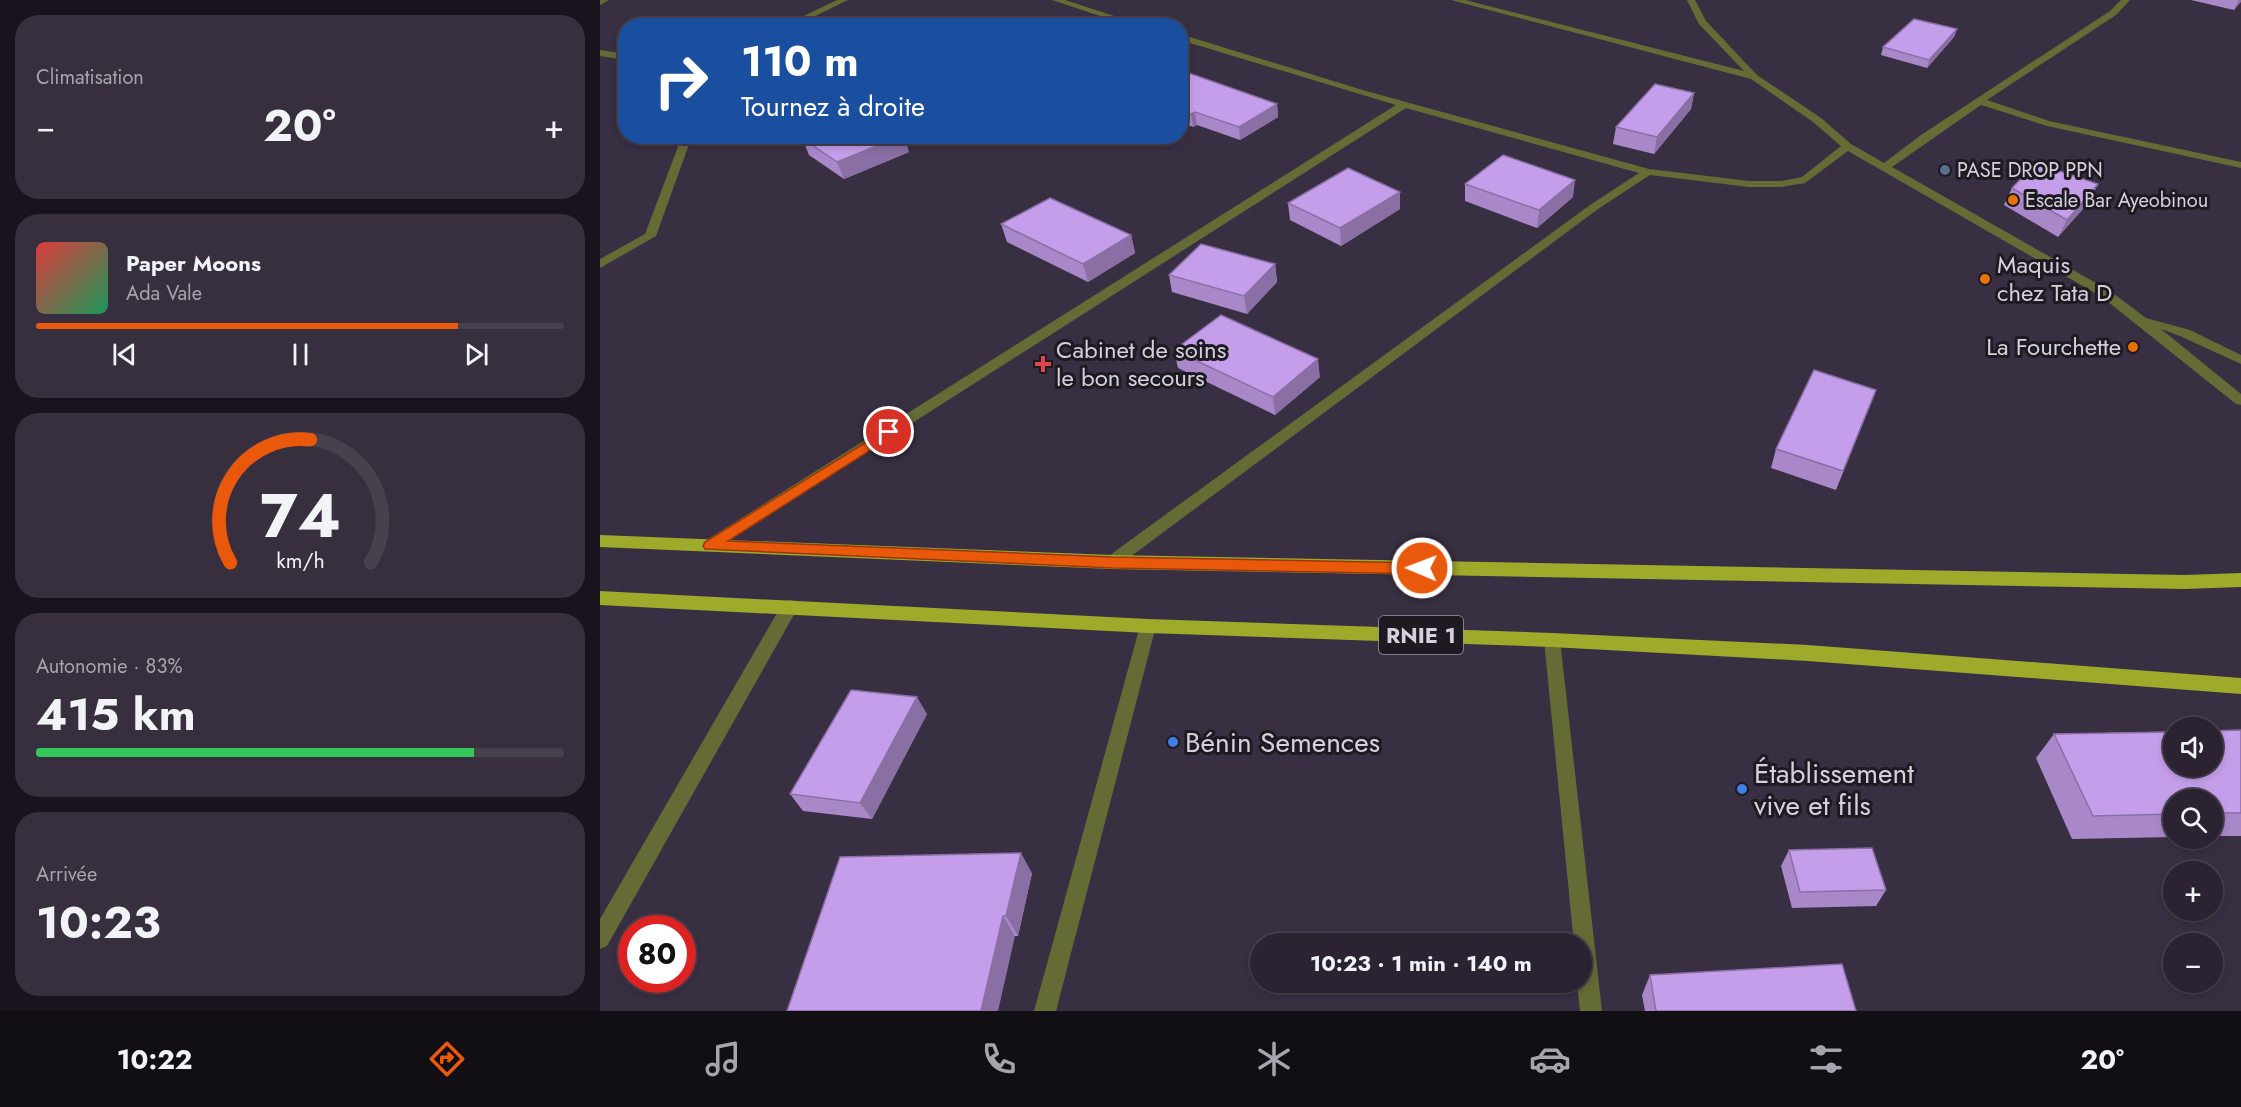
<!DOCTYPE html>
<html lang="fr">
<head>
<meta charset="utf-8">
<style>
  body { margin:0; font-family:Jost,sans-serif; background:#372f3e; color:#f1f3f6; height:100vh; display:flex; flex-direction:column; font-size:22px; white-space:nowrap }
  * { box-sizing:border-box; margin:0 }
  p { font-size:20px; color:#a6a4ac }
  .icon { flex:none; width:33px; height:33px; fill:none; stroke:currentColor; stroke-width:2; stroke-linecap:round; stroke-linejoin:round }
  .map { position:relative; flex:1; overflow:hidden }
  .details { display:flex; flex-direction:column; gap:15px; padding:15px; background:#18131c; width:600px }
  .details>* { flex:none }
  .banner { position:absolute; left:18px; top:18px; width:570px; height:126px; border-radius:24px; box-shadow:0 3px 9px #0003,0 0 0 2px #47404d; background:#1a4fa0; color:#fff; overflow:hidden }
  .tools { position:absolute; left:1563px; top:717px; display:grid; gap:12px }
  .tools a { display:grid; place-items:center; width:60px; height:60px; border-radius:50%; background:#2b2332; box-shadow:0 3px 9px #0003,0 0 0 2px #47404d; font-size:30px }
  .speed { position:absolute; left:18px; top:915px; display:flex; gap:12px; font-size:30px; font-weight:700; text-align:center }
  .speed>* { display:grid; place-content:center; width:78px; height:78px; border-radius:50%; background:#2b2332; box-shadow:0 3px 9px #0003,0 0 0 2px #47404d; line-height:1 }
  .speed .limit { border:9px solid #d22; background:#fff; color:#111 }
  .pin { position:absolute; display:grid; place-items:center; width:51px; height:51px; color:#fff; margin:-26px; border:3px solid #fff; border-radius:50%; box-shadow:0 2px 6px #0007 }
  .me { position:absolute; width:66px; margin:-33px; rotate:271deg; stroke-linejoin:round; filter:drop-shadow(0 0 4px #0008) }
  .turn { display:flex; align-items:center; gap:21px; height:126px; padding:0 24px; font-size:27px }
  .turn .icon { width:78px; height:78px; stroke-width:2.5 }
  .turn b { display:block; font-size:42px; line-height:51px }
  .big { font-size:45px; font-weight:700; line-height:1.1 }
  .details .widget { flex:1; display:flex; flex-direction:column; justify-content:center; gap:9px; min-width:0; padding:0 21px; border-radius:24px; background:#372f3e }
  .details .dial { align-items:center; gap:0 }
  .dial svg { height:156px; overflow:visible; fill:none; stroke:#47404d; stroke-width:7; stroke-linecap:round; text-anchor:middle }
  .dial text { fill:#f1f3f6; stroke:none }
  .song { display:flex; align-items:center; gap:18px }
  .cover { width:72px; height:72px; border-radius:9px; background:linear-gradient(135deg,hsl(0 70% 55%),hsl(150 70% 35%)) }
  .played { height:6px; border-radius:3px; background:linear-gradient(90deg,#ea580c 80%,#47404d 80%) }
  .keys { display:flex; justify-content:space-around; direction:ltr }
  .heat { display:flex; justify-content:space-between; align-items:center; font-size:33px; direction:ltr }
  .charge { height:9px; border-radius:4px; background:linear-gradient(90deg,#34c759 83%,#47404d 0) }
  .trip { position:absolute; left:650px; top:933px; width:342px; height:60px; border-radius:30px; background:#2b2332; box-shadow:0 3px 9px #0003,0 0 0 2px #47404d; font-weight:700; line-height:60px; text-align:center }
  .dock { display:flex; height:96px; justify-content:space-around; align-items:center; background:#110e14; color:#a6a4ac }
  .dock .icon { width:42px; height:42px }
  .dock .selected { color:#ea580c }
  .dock b { font-size:27px; color:#f1f3f6 }
  main { display:flex; flex:1; min-height:0 }
  .map>svg:first-child { display:block }
  .lines { fill:none; stroke-linecap:round; stroke-linejoin:round }
  .minor { fill:#656b34; fill-rule:evenodd }
  .trunk { fill:#9eaa2a; fill-rule:evenodd }
  .wall { fill:#a988c9 }
  .shaded-wall { fill:#896fa4 }
  .building { fill:#c49eea; stroke:#896fa4; stroke-width:1.5 }
  .route { fill:#ea580c; stroke:#983908; stroke-width:1.5 }
  .service-dot { fill:#5c6f8a; stroke:#1e1a22; stroke-width:2 }
  .food-dot { fill:#e8710a; stroke:#1e1a22; stroke-width:2 }
  .health-dot { fill:#e0444e; stroke:#1e1a22; stroke-width:2 }
  .shop-dot { fill:#3f7fe0; stroke:#1e1a22; stroke-width:2 }
  .labels { text-anchor:middle; stroke-width:6; stroke-linejoin:round; paint-order:stroke }
  .far-poi-label { font-size:20px; fill:#d6d0dd; stroke:#1e1a22; text-anchor:start }
  .shield { fill:#1e1a22; stroke:#9f99a5; stroke-width:1.5 }
  .shield-label { font-size:22px; font-weight:bold; fill:#d6d0dd }
  .poi-label { font-size:24px; fill:#d6d0dd; stroke:#1e1a22; text-anchor:start }
  .near-poi-label { font-size:28px; fill:#d6d0dd; stroke:#1e1a22; text-anchor:start }
</style>
</head>
<body>
<main>
<section class="details">
<div class="widget"><p>Climatisation</p>
<div class="heat"><a>−</a><b class="big">20°</b><a>+</a></div>
</div>
<div class="widget">
<div class="song"><i class="cover"></i><div><b>Paper Moons</b><p>Ada Vale</p></div></div>
<div class="played"></div>
<div class="keys"><svg class="icon" aria-label="previous" viewBox="0 0 24 24"><path d="M18 5L8 12l10 7zM5 5v14"/></svg><svg class="icon" aria-label="pause" viewBox="0 0 24 24"><path d="M8 5v14M16 5v14"/></svg><svg class="icon" aria-label="next" viewBox="0 0 24 24"><path d="M6 5l10 7-10 7zM19 5v14"/></svg></div>
</div>
<div class="widget dial"><svg viewBox="0 0 100 80">
<path d="M14 69A42 42 0 1 1 86 69"/>
<path d="M14 69A42 42 0 0 1 55 6" stroke="#ea580c"/>
<text x="50" y="56" font-size="32" font-weight="700">74</text>
<text x="50" y="72" font-size="11">km/h</text>
</svg></div>
<div class="widget"><p>Autonomie · 83%</p><b class="big">415 km</b><div class="charge"></div></div>
<div class="widget"><p>Arrivée</p><b class="big">10:23</b></div>
</section>
<div class="map">
<svg width="1641" height="1011" viewBox="0 0 1641 1011">
  <rect width="100%" height="100%" fill="#392f43"/>
  <g class="lines">
    <path class="minor" d="M0 0H9L0 5Z
      M237 0H248L195 26H183Z
      M452 0H465L545 26H530Z
      M851 0H865L1144 71 1099 24 1087 0H1095L1106 21 1157 75 1221 118 1251 144 1284 163 1321 135 1510 11 1521 0H1530L1516 15 1387 100 1449 121 1641 162V168L1447 126 1381 105 1292 167 1510 291 1546 318 1590 330 1641 355V364L1580 336 1561 329 1641 394V405L1636 404 1502 297 1248 151 1205 183 1181 187H1149L1050 175 998 209 518 566H506L504 562 506 558 990 205 1039 173 806 108 115 549H105L102 545 105 541 796 105 580 40V34L766 91 1049 169 1149 181H1181L1202 177 1241 146 1213 122 1151 79Z
      M0 50 26 54V60L0 56Z
      M82 136H92L56 236 0 268V259L45 234Z
      M190 600 196 601 198 606 196 611 7 946 0 949V919L184 601Z
      M548 619 554 621 556 626 456 1011H434L540 626 542 621Z
      M952 633 958 635 960 640 1002 1011H980L977 982H981V944H974L944 640 946 635Z"/>
    <path class="trunk" d="M0 535 512 555 1585 575 1641 573V587L1585 589 512 569 0 547Z
      M0 591 548 619 952 633 1208 645 1641 678V694L1208 661 952 647 548 633 0 605Z"/>
  </g>
  <path class="wall" d="M1591 0H1641L1634 10Z
    M1357 29 1354 37 1327 68 1281 55 1283 47Z
    M580 70 677 104 678 117 640 140 597 125 593 127 580 122Z
    M1094 93 1091 109 1054 154 1013 144 1016 127Z
    M202 138 309 152 244 179 209 155Z
    M865 184 973 197 937 228 865 201Z
    M1412 188 1490 201 1458 237 1404 205Z
    M688 203 800 209 741 246 690 220Z
    M401 224 531 235 535 253 488 282 407 242Z
    M675 264 677 282 647 314 572 292 569 275Z
    M574 350 720 377 675 415 578 368Z
    M1276 390 1236 490 1171 468 1176 449Z
    M327 714 272 819 203 811 190 794Z
    M1641 730V836H1612V800H1574V837L1472 839 1436 758 1454 734Z
    M1189 850 1286 890 1276 906 1192 908 1181 866Z
    M432 873 418 936H415L187 1011Z
    M1050 975 1256 1011H1045L1042 995Z"/>
  <path class="shaded-wall" d="M1639 0H1641V2L1634 10Z
    M1357 29 1354 37 1327 68 1329 60Z
    M1094 93 1091 109 1054 154 1057 137Z
    M677 104 678 117 640 140 639 127Z
    M595 112 597 125 593 127 591 114Z
    M301 136H304L309 152 244 179 237 162Z
    M975 180 973 197 937 228 939 210Z
    M1498 184 1490 201 1458 237 1467 220Z
    M800 192V209L741 246 740 228Z
    M531 235 535 253 488 282 483 264Z
    M675 264 677 282 647 314 644 296Z
    M718 359 720 377 675 415 673 397Z
    M317 697 327 714 272 819 260 803Z
    M421 853 432 873 418 936 406 916Z
    M403 916 415 936 398 1011H381Z"/>
  <path class="building" d="M1314 19 1357 29 1329 60 1283 47Z
    M580 70 677 104 639 127 595 112 591 114 580 110Z
    M1055 84 1094 93 1057 137 1016 127Z
    M206 136H301L237 162 202 138Z
    M903 155 975 180 939 210 865 184Z
    M1436 163 1498 184 1467 220 1412 188Z
    M748 168 800 192 740 228 688 203Z
    M450 198 531 235 483 264 401 224Z
    M601 244 675 264 644 296 569 275Z
    M621 315 718 359 673 397 574 350Z
    M1214 370 1276 390 1243 471 1176 449Z
    M251 690 317 697 260 803 190 794Z
    M1641 730V813H1612V800H1574V814L1493 816 1454 734 1574 732V766H1612V731Z
    M1272 848 1286 890 1200 892 1189 850Z
    M421 853 406 916H403L381 1011H187L240 857Z
    M1242 964 1256 1011H1056L1050 975Z"/>
  <path class="route" d="M289 428 295 432 294 435 128 541 512 557 822 563 827 564 829 568 827 572 822 574 512 568 105 549 103 546 105 542Z"/>
  <circle class="service-dot" cx="1345" cy="170" r="6"/>
  <g class="food-dot">
    <circle cx="1413" cy="200" r="6"/>
    <circle cx="1385" cy="279" r="6"/>
    <circle cx="1533" cy="347" r="6"/>
  </g>
  <path class="health-dot" d="M440 355h6v6h6v6h-6v6h-6v-6h-6v-6h6z"/>
  <g class="shop-dot">
    <circle cx="573" cy="742" r="6"/>
    <circle cx="1142" cy="789" r="6"/>
  </g>
  <g class="labels">
    <g class="far-poi-label">
      <text x="1357" y="177">PASE DROP PPN</text>
      <text x="1425" y="207">Escale Bar Ayeobinou</text>
    </g>
    <rect class="shield" x="779" y="616" width="84" height="38" rx="4.5"/>
    <g class="shield-label">
      <text x="821" y="643">RNIE 1</text>
    </g>
    <g class="poi-label">
      <text x="1397" y="273">Maquis<tspan x="1397" dy="28">chez Tata D</tspan></text>
      <text x="1521" y="355" text-anchor="end">La Fourchette</text>
      <text x="456" y="358">Cabinet de soins<tspan x="456" dy="28">le bon secours</tspan></text>
    </g>
    <g class="near-poi-label">
      <text x="585" y="752">Bénin Semences</text>
      <text x="1154" y="783">Établissement<tspan x="1154" dy="32">vive et fils</tspan></text>
    </g>
  </g>
</svg>
<div class="tools">
<a><svg class="icon" aria-label="sound" viewBox="0 0 24 24"><path d="M4 9h4l5-4v14l-5-4H4zM17 9q2 3 0 6"/></svg></a>
<a><svg class="icon" aria-label="search" viewBox="0 0 24 24"><circle cx="10" cy="10" r="6"/><path d="M15 15l6 6"/></svg></a>
<a>+</a>
<a>−</a>
</div>
<div class="speed"><div class="limit">80</div></div>
<div class="pin" style="left:289px;top:432px;background:#d93025"><svg class="icon" aria-label="arrive" viewBox="0 0 24 24"><path d="M6 21V4h12l-3 4 3 4H6"/></svg></div>
<svg class="me" style="left:822px;top:568px" viewBox="-20 -20 40 40"><circle r="17" fill="#ea580c" stroke="#fff" stroke-width="3"/><path d="M0-11L8 9 0 5-8 9z" fill="#fff"/></svg>
<div class="trip">10:23 · 1 min · 140 m</div>
<div class="banner">
<div class="turn"><svg class="icon" aria-label="right" viewBox="0 0 24 24"><path d="M7 20v-9h11M14 6l5 5-5 5"/></svg><div><b>110 m</b>Tournez à droite</div></div>
</div>
</div>
</main>
<nav class="dock">
<b>10:22</b>
<svg class="icon selected" aria-label="directions" viewBox="0 0 24 24"><path d="M12 3l9 9-9 9-9-9zM9 14v-3h6M13 9l2 2-2 2"/></svg>
<svg class="icon" aria-label="music" viewBox="0 0 24 24"><path d="M9 18V5l10-2v13"/><circle cx="6" cy="18" r="3"/><circle cx="16" cy="16" r="3"/></svg>
<svg class="icon" aria-label="phone" viewBox="0 0 24 24"><path d="M5 4h4l2 5-3 2q2 4 5 5l2-3 5 2v4C11 20 4 13 5 4z"/></svg>
<svg class="icon" aria-label="climate" viewBox="0 0 24 24"><path d="M12 3v18M4 7l16 10M4 17L20 7"/></svg>
<svg class="icon" aria-label="car" viewBox="0 0 24 24"><path d="M5 17H2v-5l4-1 3-4h7l3 4 3 1v5h-3M9 17h6M6 11h13"/><circle cx="7" cy="17" r="2"/><circle cx="17" cy="17" r="2"/></svg>
<svg class="icon" aria-label="filters" viewBox="0 0 24 24"><path d="M4 7h16M4 17h16"/><circle cx="9" cy="7" r="2"/><circle cx="15" cy="17" r="2"/></svg>
<b>20°</b>
</nav>
</body>
</html>
